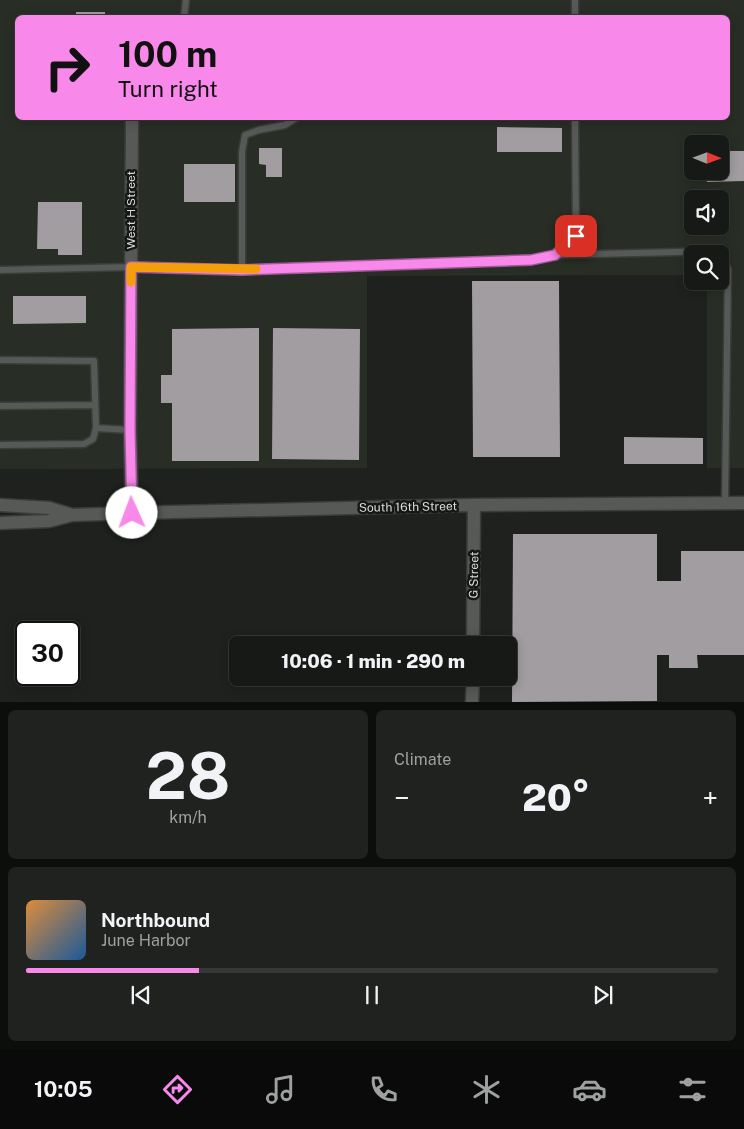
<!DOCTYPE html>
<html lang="en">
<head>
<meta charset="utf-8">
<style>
  body { margin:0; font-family:"Public Sans",sans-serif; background:#1f221f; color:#f1f3f6; height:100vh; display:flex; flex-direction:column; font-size:19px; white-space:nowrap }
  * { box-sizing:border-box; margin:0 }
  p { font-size:16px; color:#9ea0a1 }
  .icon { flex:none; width:28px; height:28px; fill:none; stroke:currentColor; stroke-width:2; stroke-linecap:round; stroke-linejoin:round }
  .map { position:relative; height:702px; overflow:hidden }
  .drawer { display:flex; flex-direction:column; gap:8px; padding:8px; background:#0c0e0c; flex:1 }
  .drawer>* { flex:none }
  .top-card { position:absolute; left:15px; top:15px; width:715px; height:105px; border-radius:8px; box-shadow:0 2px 12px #0003,0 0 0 1px #353835; background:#f888ea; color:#111; overflow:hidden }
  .needle { width:32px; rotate:91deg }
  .buttons { position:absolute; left:684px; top:135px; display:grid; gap:10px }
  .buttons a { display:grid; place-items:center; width:45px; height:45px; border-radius:8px; background:#161916; box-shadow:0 2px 12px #0003,0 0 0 1px #353835; font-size:25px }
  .speed { position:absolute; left:15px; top:621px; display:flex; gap:10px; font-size:25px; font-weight:700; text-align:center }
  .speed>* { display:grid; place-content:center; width:65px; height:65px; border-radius:50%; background:#161916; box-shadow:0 2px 12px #0003,0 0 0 1px #353835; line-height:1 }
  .speed .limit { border:2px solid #111; border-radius:8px; background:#fff; color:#111 }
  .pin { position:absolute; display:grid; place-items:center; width:42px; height:42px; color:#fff; margin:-21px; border-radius:10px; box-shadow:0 2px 8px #0006 }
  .me { position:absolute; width:55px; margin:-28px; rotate:358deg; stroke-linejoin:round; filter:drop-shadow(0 0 4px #0008) }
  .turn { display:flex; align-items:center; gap:18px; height:105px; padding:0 20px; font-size:22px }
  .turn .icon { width:65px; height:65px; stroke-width:2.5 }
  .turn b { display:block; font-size:35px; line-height:42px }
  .big { font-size:38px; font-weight:800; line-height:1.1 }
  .drawer .card { flex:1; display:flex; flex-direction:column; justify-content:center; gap:8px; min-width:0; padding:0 18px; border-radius:8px; background:#1f221f }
  .drawer .dial { align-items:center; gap:0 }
  .dial b { font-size:65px; line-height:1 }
  .song { display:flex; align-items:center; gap:15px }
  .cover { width:60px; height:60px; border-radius:8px; background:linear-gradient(135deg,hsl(30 70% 55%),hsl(210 70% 35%)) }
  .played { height:5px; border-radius:2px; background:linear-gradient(90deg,#f888ea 25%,#353835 25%) }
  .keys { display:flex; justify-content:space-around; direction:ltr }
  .heat { display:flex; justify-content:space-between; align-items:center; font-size:28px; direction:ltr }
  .drawer .tiles { flex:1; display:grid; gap:8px; grid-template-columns:1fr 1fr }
  .card:last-child { grid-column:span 2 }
  .trip { position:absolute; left:229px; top:636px; width:288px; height:50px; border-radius:8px; background:#161916; box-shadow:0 2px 12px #0003,0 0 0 1px #353835; font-weight:800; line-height:50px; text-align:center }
  .menu { display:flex; height:80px; justify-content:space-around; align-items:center; background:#090a09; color:#9ea0a1 }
  .menu .icon { width:35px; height:35px }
  .menu .current { color:#f888ea }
  .menu b { font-size:22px; color:#f1f3f6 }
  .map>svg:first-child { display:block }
  .built { fill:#282e26; fill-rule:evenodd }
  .building { fill:#a19da0 }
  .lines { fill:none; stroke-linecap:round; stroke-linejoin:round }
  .lane-casing { stroke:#3b3d3b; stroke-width:9 }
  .street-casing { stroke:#3b3d3b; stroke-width:15 }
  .lane { stroke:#565955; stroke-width:6 }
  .street { stroke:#565955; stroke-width:12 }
  .route-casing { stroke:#a15898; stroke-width:12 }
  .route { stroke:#f888ea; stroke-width:9 }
  .slow { stroke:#f59e0b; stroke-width:9 }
  .labels { text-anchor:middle; stroke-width:5; stroke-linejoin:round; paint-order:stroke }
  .street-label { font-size:12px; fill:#dcdddb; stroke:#151714 }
</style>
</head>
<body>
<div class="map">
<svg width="744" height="702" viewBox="0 0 744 702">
  <rect width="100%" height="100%" fill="#1e211d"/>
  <path class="built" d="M0 0H744V468H707V281H720V254H692V275L367 276V468L0 469ZM18 18H728V118H18ZM692 144H720V171H692ZM692 199H720V226H692Z"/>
  <path class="building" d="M76 12H105V18H76Z
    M497 127 562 128V152H497Z
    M259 148H282V177H266V165L259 164Z
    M720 151H744V181L707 182 706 171H720Z
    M184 164H235V202H184Z
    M38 202H82V255H58V249H37Z
    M472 281H559L560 457H473Z
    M13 296H86V323L13 324Z
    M259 328V461H172V403H161V375H172V329Z
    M273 328 360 329 359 460 272 459Z
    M624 437 703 438V464H624Z
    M513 534H657V581H681V551H744V655H697L698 668H669V655H657V701L512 702Z"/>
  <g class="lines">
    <defs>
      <path id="lane" d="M575 0V18
        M184 18 186 0
        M555 255 718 251 719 254
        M720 255 728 269 725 503
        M242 269 531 259 555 255 576 236 575 118
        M0 270 131 267 242 269V152L245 135 259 130 285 125 296 118
        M0 360 94 361 96 428 93 439 84 444 0 445
        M0 406 94 405
        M96 428 130 430"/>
      <path id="street" d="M132 118 130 430 132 513
        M0 505 49 508 72 515
        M0 523 49 521 72 515 132 513 474 505 744 503
        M473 645 474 505
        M472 702 473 678"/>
    </defs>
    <use href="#lane" class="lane-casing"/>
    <use href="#street" class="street-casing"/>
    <use href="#lane" class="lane"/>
    <use href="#street" class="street"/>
  </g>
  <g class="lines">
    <defs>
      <path id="route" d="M132 513 130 430 131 267 242 270 531 260 555 255 576 236"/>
    </defs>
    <use href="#route" class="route-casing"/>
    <use href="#route" class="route"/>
    <path class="slow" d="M131 282V267L256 269"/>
  </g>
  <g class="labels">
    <g class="street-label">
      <text transform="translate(131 210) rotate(-90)" y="4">West H Street</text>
      <text transform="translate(408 507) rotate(-1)" y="4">South 16th Street</text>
      <text transform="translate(474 575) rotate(-89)" y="4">G Street</text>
    </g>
  </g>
</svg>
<div class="buttons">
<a><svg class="needle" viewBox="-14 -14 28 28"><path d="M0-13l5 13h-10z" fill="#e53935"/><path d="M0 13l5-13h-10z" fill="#9ea0a1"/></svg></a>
<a><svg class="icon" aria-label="sound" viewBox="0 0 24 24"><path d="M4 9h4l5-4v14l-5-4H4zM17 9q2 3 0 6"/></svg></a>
<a><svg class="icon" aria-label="search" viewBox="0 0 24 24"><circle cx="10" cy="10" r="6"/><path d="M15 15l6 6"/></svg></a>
</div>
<div class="speed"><div class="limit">30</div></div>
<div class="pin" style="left:576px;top:236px;background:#d93025"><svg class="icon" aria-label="arrive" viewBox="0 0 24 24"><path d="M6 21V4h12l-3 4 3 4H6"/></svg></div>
<svg class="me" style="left:132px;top:513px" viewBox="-20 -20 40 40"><circle r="19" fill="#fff"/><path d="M0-13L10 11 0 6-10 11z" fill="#f888ea"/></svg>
<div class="trip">10:06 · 1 min · 290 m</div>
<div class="top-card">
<div class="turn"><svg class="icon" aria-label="right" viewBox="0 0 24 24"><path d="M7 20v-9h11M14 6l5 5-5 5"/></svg><div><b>100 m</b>Turn right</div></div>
</div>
</div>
<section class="drawer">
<div class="tiles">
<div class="card dial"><b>28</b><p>km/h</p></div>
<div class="card"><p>Climate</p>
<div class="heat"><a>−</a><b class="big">20°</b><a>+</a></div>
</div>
<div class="card">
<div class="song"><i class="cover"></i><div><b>Northbound</b><p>June Harbor</p></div></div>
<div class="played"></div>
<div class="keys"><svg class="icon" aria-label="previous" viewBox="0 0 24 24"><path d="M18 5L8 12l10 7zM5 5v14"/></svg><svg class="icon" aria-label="pause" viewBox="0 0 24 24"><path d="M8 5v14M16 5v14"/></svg><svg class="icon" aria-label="next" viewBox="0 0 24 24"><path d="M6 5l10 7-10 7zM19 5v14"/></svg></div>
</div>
</div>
</section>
<nav class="menu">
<b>10:05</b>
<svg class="icon current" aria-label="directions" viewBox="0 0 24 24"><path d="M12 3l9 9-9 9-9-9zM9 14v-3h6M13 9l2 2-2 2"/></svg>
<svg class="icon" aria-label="music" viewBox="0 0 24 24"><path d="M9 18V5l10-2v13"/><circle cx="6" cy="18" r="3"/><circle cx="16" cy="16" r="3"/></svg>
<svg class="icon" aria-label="phone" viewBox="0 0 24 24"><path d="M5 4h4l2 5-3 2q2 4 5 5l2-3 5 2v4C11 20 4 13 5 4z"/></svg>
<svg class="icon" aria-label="climate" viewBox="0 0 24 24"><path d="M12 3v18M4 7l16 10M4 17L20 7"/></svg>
<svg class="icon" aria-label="car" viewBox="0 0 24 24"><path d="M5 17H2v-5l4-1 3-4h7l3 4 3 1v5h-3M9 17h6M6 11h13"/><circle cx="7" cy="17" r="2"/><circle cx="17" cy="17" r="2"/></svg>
<svg class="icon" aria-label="filters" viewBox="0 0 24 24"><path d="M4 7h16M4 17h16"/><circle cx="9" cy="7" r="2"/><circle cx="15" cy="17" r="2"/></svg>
</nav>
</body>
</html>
